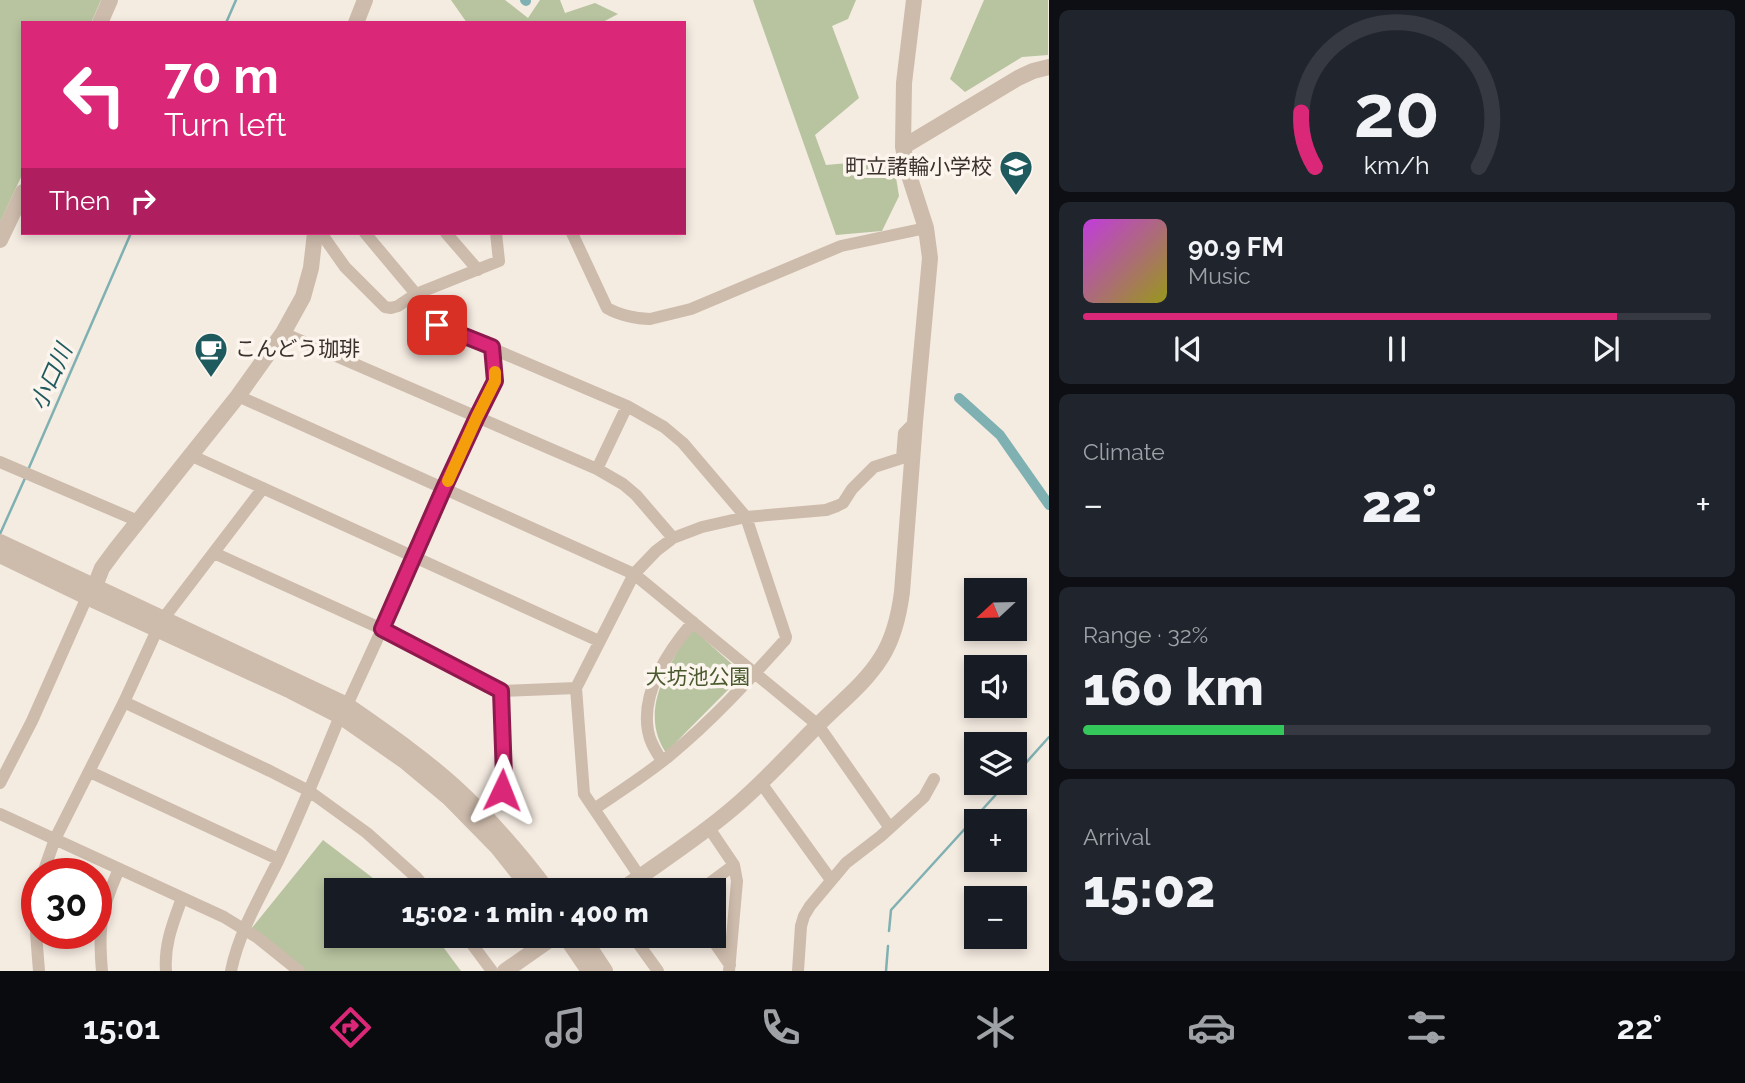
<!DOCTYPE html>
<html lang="en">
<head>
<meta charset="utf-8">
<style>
  body { margin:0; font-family:Raleway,"Noto Sans JP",sans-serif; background:#20242c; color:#f1f3f6; height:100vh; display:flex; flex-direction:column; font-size:26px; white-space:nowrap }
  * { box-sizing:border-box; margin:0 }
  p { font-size:23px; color:#9ea1a6 }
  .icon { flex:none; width:38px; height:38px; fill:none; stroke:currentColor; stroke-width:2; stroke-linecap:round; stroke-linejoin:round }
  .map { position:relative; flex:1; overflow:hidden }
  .details { display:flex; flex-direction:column; gap:10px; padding:10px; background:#0d0f14; width:696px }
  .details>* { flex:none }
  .hud { position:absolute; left:21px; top:21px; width:665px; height:214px; border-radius:0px; box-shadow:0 4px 10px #0003; background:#db2777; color:#fff; overflow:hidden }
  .needle { width:46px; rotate:248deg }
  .fabs { position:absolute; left:964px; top:578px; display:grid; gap:14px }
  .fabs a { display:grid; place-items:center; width:63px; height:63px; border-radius:0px; background:#171b24; box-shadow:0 4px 10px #0003; font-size:35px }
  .speed { position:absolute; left:21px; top:858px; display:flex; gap:14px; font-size:35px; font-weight:700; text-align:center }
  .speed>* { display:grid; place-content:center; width:91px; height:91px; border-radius:50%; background:#171b24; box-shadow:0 4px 10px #0003; line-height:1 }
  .speed .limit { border:10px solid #d22; background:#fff; color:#111 }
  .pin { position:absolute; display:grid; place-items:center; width:60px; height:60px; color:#fff; margin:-30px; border-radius:14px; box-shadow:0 4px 10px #0006 }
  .me { position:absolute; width:77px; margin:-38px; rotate:2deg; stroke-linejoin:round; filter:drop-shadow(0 0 5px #0008) }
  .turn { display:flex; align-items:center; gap:24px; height:147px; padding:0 28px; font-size:32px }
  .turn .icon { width:91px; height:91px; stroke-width:2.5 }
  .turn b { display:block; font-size:49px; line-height:60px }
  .then { display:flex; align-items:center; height:66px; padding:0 28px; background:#0003; gap:14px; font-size:26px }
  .big { font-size:52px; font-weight:800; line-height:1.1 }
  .details .tile { flex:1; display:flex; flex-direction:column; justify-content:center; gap:10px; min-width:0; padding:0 24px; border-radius:10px; background:#20242c }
  .details .dial { align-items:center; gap:0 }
  .dial svg { height:182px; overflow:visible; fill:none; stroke:#363941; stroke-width:7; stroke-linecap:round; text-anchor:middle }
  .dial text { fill:#f1f3f6; stroke:none }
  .song { display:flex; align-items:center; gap:21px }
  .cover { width:84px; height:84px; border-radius:10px; background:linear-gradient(135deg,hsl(290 70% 55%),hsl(60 70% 35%)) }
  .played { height:7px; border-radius:4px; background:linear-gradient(90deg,#db2777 85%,#363941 85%) }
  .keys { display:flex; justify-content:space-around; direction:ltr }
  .heat { display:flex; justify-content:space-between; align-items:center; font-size:38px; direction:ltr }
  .charge { height:10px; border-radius:5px; background:linear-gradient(90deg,#34c759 32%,#363941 0) }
  .trip { position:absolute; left:324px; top:878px; width:402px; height:70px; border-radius:0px; background:#171b24; box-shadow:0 4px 10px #0003; font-weight:800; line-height:70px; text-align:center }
  .tabs { display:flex; height:112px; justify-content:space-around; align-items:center; background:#090b0e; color:#9ea1a6 }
  .tabs .icon { width:49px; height:49px }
  .tabs .current { color:#db2777 }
  .tabs b { font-size:32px; color:#f1f3f6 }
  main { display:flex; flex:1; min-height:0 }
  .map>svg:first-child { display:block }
  .green { fill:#b8c4a0 }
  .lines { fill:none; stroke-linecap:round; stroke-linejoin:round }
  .stream { stroke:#7fb0b2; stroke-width:2.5 }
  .canal { stroke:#7fb0b2; stroke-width:10 }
  .minor { stroke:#cdbbac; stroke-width:12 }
  .tertiary { stroke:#cdbbac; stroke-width:16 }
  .route-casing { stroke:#8e194d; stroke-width:18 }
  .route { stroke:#db2777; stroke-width:12 }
  .slow { stroke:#f59e0b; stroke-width:12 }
  .labels { text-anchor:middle; stroke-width:7; stroke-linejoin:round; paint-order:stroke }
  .poi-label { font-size:21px; fill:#3b302b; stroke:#fbf5ee; text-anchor:end }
  .park-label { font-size:21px; fill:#4a5a2e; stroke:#fbf5ee }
  .water-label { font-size:23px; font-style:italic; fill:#1f5a5e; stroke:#fbf5ee }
</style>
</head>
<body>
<main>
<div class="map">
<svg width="1049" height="971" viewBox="0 0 1049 971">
  <rect width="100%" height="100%" fill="#f4ebe1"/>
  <path class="green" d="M0 0H101L91 23H23V173L0 222Z
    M451 0H505L528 18 540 0H560L565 13 595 3 618 14 601 23H467Z
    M753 0H856L848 19 832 26 859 98 815 135 826 165 893 159 899 196 882 231 836 235Z
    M984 0H1048V55L1022 57 965 92 950 79Z
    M694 630 743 674C718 701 691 726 666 753 663 748 660 743 658 737 646 700 670 665 688 633Z
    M323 840 390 891H336V936H435L461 971H304L251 929Z"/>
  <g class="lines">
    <path class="stream" d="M226 23 236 0
      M28 470 131 233
      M0 534 26 476
      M1015 775 1049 737
      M889 931 891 910 1001 789
      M886 971 888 946"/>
    <path class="canal" d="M525 0 526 1
      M959 398 1000 435 1049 505"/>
    <path class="minor" d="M321 233 345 267 385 307 391 308 398 306 416 294 499 261 496 233
      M365 233 416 294 437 325 627 406 664 427 683 443 746 517 786 637 785 640C749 680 712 721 669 756 646 775 619 792 594 809
      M446 233 478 270
      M572 233 607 308C619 315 637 319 650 319L691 309 841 246 926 228
      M283 333 597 469 623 484 636 495 673 538
      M238 396 634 574 818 725 890 828
      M190 455 599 641
      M0 462 138 521
      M597 469 627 406
      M214 553 382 629 497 690 501 691 576 688
      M163 619 263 488
      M124 702 270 771 309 791 367 833 416 877 428 891
      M347 705 382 629 444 488 477 417 495 381 492 347
      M662 761C656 751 650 743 648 731 641 692 669 650 693 622
      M90 772 278 859
      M0 783 32 721 87 597
      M761 783 831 880
      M0 814 224 917 258 938 299 971
      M486 817 502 790 504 777 501 691
      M43 873 55 839 124 702 157 630
      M640 877 584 794 576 688 634 574 656 551 673 538 702 527 746 517 826 510 837 506 843 503 852 489 874 467 902 458 904 433 915 422
      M699 891 734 865 709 828
      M37 899 36 933 39 971
      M466 936 492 971
      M635 936V939L658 971
      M710 936 730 965
      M102 971C98 926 101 910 119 869
      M166 971C164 944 173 923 182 898
      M231 971C239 932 260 897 278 861 300 814 320 765 340 716
      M729 971 737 881 734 865
      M798 971 801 926 804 916 810 906 846 863 881 836 924 797 934 779"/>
    <path class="tertiary" d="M100 23 110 0
      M356 23 365 0
      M903 147 1018 78 1033 71 1049 67
      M0 240 23 192
      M0 542 347 705C384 731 421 756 454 786 489 818 520 853 548 891
      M0 555 87 597 291 691 340 716 406 762 448 797 498 848 532 891
      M95 586 102 568 116 549 238 396 283 333 303 297 311 268 315 233
      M620 891C657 864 697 839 732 809 762 784 788 755 816 727 838 704 864 685 881 658 894 638 899 615 902 592L915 422 930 258 926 228 908 172 903 147 904 83 914 0
      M565 936 589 971
      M582 936 605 971
      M505 971 555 936"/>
  </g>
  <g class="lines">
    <defs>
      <path id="route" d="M437 325 492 347 495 381 477 417 444 488 382 629 501 691 504 777 502 790"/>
    </defs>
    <use href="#route" class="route-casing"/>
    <use href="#route" class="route"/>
    <path class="slow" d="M448 481 477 417 495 381V372"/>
  </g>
  <defs>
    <symbol id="school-pin" viewBox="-11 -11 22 30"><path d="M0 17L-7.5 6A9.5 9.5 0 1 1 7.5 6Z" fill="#1f5a5e" stroke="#fbf5ee"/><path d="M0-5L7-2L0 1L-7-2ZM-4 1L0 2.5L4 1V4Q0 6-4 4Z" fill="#fff"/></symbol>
    <symbol id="cafe-pin" viewBox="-11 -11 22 30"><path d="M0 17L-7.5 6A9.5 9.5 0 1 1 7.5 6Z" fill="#1f5a5e" stroke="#fbf5ee"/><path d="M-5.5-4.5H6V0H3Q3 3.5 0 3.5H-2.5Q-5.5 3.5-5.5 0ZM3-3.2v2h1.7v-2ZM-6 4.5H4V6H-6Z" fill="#fff"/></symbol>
  </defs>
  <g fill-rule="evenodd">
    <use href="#school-pin" x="997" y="148" width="38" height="52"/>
    <use href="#cafe-pin" x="192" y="330" width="38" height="52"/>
  </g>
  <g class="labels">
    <g class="poi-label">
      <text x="992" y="174">町立諸輪小学校</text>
      <text x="235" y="356" text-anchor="start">こんどう珈琲</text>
    </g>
    <g class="park-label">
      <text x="698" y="684">大坊池公園</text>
    </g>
    <g class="water-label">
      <text transform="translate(51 377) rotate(-66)" y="8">小口川</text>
    </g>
  </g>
</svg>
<div class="fabs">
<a><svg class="needle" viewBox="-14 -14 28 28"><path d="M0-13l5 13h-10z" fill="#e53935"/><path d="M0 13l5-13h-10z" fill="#9ea1a6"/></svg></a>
<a><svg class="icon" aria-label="sound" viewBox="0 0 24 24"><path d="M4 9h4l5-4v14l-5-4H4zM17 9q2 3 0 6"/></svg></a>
<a><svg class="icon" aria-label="layers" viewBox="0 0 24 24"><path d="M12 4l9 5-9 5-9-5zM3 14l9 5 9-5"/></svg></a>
<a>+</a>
<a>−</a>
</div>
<div class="speed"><div class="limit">30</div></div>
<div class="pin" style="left:437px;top:325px;background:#d93025"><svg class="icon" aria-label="arrive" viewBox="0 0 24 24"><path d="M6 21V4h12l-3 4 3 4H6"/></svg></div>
<svg class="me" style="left:502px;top:790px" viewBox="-20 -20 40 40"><path d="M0-17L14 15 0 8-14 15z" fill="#db2777" stroke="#fff" stroke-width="4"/></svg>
<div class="trip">15:02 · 1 min · 400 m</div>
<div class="hud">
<div class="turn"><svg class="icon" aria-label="left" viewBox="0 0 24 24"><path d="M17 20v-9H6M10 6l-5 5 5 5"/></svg><div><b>70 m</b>Turn left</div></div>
<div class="then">Then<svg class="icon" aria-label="right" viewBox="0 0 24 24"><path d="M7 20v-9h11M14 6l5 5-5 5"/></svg></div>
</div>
</div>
<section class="details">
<div class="tile dial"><svg viewBox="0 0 100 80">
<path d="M14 69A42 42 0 1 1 86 69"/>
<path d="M14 69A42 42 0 0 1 8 45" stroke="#db2777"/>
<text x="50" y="56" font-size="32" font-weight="700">20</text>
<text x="50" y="72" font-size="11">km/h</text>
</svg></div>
<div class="tile">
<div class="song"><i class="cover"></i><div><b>90.9 FM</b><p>Music</p></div></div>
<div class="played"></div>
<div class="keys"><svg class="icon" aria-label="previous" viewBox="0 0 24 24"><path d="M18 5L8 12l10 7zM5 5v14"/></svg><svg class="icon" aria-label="pause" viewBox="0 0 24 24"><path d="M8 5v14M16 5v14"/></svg><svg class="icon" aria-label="next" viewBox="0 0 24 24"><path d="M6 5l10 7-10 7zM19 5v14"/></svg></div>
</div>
<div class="tile"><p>Climate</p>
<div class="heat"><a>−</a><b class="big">22°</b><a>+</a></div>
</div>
<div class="tile"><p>Range · 32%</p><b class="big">160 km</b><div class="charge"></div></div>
<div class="tile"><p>Arrival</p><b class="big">15:02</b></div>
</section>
</main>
<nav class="tabs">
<b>15:01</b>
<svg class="icon current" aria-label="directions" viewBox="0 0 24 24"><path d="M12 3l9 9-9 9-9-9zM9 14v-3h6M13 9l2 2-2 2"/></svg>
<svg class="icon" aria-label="music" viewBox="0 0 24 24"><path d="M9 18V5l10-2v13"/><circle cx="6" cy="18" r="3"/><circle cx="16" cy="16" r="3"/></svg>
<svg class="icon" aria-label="phone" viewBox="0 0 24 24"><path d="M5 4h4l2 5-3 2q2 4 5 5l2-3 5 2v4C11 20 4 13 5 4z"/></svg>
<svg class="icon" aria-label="climate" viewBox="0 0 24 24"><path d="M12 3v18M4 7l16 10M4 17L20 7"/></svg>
<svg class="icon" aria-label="car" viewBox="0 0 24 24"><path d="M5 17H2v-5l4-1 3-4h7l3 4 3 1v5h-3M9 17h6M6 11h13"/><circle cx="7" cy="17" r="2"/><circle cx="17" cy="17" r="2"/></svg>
<svg class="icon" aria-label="filters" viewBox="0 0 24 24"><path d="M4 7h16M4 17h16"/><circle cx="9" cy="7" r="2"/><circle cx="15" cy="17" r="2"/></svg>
<b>22°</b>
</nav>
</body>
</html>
